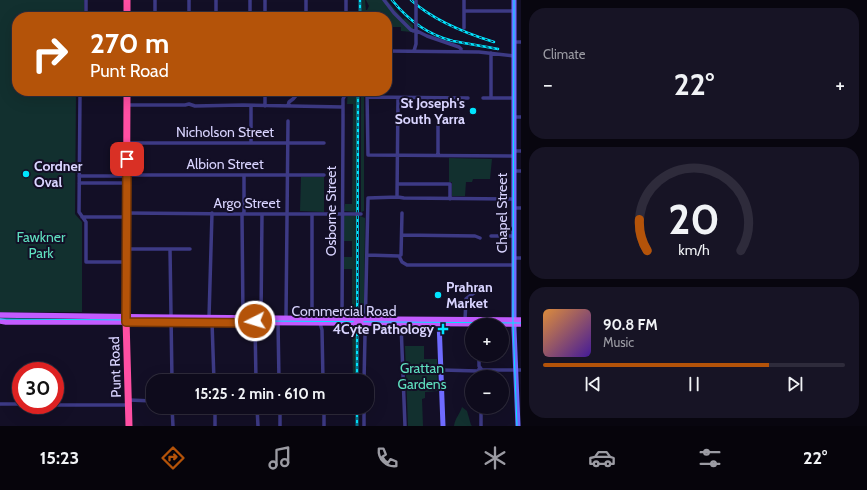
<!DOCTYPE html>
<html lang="en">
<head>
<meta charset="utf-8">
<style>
  body { margin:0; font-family:Cabin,sans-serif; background:#171425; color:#f1f3f6; height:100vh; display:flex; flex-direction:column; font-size:15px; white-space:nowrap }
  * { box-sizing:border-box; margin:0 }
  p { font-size:13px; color:#9b9ba3 }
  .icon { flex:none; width:22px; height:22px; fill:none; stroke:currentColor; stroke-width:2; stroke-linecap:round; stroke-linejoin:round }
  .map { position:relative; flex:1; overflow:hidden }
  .panel { display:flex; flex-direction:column; gap:8px; padding:8px; background:#08060f; width:346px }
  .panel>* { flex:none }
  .guide { position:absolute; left:12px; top:12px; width:380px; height:84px; border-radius:16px; box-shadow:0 4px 16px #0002,0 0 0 1px #2e2b3b; background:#b45309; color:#fff; overflow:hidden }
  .buttons { position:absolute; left:465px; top:318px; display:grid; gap:8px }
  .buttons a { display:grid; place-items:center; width:44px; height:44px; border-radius:50%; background:#0e0b1c; box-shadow:0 4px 16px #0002,0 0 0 1px #2e2b3b; font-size:20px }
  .speed { position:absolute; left:12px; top:362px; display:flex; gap:8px; font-size:20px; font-weight:700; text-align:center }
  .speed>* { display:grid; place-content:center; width:52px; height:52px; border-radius:50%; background:#0e0b1c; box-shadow:0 4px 16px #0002,0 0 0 1px #2e2b3b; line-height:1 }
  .speed .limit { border:6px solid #d22; background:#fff; color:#111 }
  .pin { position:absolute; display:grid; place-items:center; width:34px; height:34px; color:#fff; margin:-17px; border-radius:8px; box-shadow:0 2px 6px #0006 }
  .me { position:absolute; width:44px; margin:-22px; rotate:265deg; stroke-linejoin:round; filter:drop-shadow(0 0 3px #0008) }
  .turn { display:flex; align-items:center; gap:14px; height:84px; padding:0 12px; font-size:18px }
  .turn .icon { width:52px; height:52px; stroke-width:2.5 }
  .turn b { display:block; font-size:28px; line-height:34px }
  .big { font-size:30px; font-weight:800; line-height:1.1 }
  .panel .card { flex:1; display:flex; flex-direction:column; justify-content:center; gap:6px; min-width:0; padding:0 14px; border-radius:16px; background:#171425 }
  .panel .dial { align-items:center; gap:0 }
  .dial svg { height:104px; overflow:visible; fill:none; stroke:#2e2b3b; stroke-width:7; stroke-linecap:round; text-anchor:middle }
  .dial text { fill:#f1f3f6; stroke:none }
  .song { display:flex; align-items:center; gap:12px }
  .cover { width:48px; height:48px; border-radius:6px; background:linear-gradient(135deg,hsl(30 70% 55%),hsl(260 70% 35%)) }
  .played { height:4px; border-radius:2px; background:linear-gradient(90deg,#b45309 75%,#2e2b3b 75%) }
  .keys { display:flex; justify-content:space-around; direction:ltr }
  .heat { display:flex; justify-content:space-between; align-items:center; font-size:22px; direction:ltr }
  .trip { position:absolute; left:146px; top:374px; width:228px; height:40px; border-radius:16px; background:#0e0b1c; box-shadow:0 4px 16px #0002,0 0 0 1px #2e2b3b; font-weight:800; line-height:40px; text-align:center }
  .tab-bar { display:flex; height:64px; justify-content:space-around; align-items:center; background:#06040b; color:#9b9ba3 }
  .tab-bar .icon { width:28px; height:28px }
  .tab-bar .on { color:#b45309 }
  .tab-bar b { font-size:18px; color:#f1f3f6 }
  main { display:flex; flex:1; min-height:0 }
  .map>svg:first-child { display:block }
  .green { fill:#12302f }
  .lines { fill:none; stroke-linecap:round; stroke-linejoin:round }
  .street { stroke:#3d3a85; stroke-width:3.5 }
  .secondary { stroke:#6f6bff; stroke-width:5 }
  .primary { stroke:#c25bff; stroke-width:5.5 }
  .highway { stroke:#ff4fa3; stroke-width:7 }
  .tram { stroke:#00e5ff; stroke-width:1 }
  .rail-casing { stroke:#00e5ff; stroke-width:2.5 }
  .rail { stroke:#130f26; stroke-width:1; stroke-dasharray:3; stroke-linecap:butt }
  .street-bridge { stroke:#3d3a85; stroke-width:3.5 }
  .primary-bridge { stroke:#c25bff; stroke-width:5.5 }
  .route-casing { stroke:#753606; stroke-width:10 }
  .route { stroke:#b45309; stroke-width:7 }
  .poi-dot { fill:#00e5ff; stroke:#130f26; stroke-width:1.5 }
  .labels { text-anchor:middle; stroke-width:4; stroke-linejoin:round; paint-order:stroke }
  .poi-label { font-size:14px; font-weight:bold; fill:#d9d4ff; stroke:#130f26; text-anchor:end }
  .street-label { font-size:14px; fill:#d9d4ff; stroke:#130f26 }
  .park-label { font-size:14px; fill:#5fe0c0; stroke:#130f26 }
</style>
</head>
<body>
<main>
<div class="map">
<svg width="521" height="426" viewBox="0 0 521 426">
  <rect width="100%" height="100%" fill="#130f26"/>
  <path class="green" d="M0 0H84V17H17V91H78L76 94 75 214 82 222V312H0Z
    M362 0H365L366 10H367L369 6 366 0H387L403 19 405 18 413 25V34L412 32 401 31V27H387V17H361Z
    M348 91H357V212L344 211 345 204H352L353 104H347Z
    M361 91H364V211L361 212Z
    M449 158 492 159 490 179H473L472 182H466L465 196H452V182H449Z
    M301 177H324V212L300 211Z
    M344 216H357L356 316H352V269H344V257H352V241H344Z
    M360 216 365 218 364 316H360Z
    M352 326H357L356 381H353Z
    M405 346H424V359H437L438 391 425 392V398L422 399 423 426H408Z
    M462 407 467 411 471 425 472 426H454C455 418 460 414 462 407Z"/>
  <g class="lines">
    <path class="street" d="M384 0 394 13 411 30 414 31
      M464 11H514
      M86 17V0
      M155 17V0
      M189 17V0
      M216 17V0
      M250 17V0
      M265 17V0
      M306 17V0
      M346 17V0
      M464 28V0
      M417 31 427 36 459 47 461 49
      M514 42H521
      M387 51 479 52 514 56
      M414 51 416 44V25
      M367 91 368 155 514 156
      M367 97 468 98
      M483 98H514
      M491 98V53
      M128 105H185L189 104 195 106 243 105 343 107
      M265 106V91
      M288 106 289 102 293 99 300 91
      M514 117H521
      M127 143H324
      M251 143V106
      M514 151H521
      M438 155V124
      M514 171H521
      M127 175H324
      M79 176H127
      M79 183H127
      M397 184H450V199
      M397 197 398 98
      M514 208H521
      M126 213 240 214H356
      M82 217H126
      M402 235 475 236 480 238
      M491 236H514
      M127 249H190
      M170 249 172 381
      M367 255 399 256
      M401 255 402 213
      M400 258 402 262 407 265H514
      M514 258H521
      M126 262H86V222L79 212 80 95 127 94
      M209 318 212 213
      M243 318 242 215 244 212V175
      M261 318 262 214
      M286 318 288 121
      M312 318V214
      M342 318 343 122V99L345 95
      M465 320 466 299 475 292
      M212 322 214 381
      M255 322 256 381
      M278 322 279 381
      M320 323 322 330 323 381
      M401 324 405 426
      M479 355V366L482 370H521
      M479 369 480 377
      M442 370 478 371
      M364 381 368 198 398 197 404 198 514 199
      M129 400 153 401
      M0 404H21
      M48 405H129
      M172 407 173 426
      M215 407V426
      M257 407 258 426
      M280 407V426
      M324 407V426
      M364 407V426
      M481 407V426"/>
    <path class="secondary" d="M514 0V329L518 426
      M439 321 443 426"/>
    <path class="primary" d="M0 315 148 317 356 319
      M361 319 521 320
      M0 321 6 322H168
      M173 322 356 323
      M361 323 521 324"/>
    <path class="highway" d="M127 17V0
      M127 91 126 319 129 426"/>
    <path class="tram" d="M514 0 513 323 517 426
      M0 319 521 323"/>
    <defs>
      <path id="rail" d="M392 0C408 20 428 35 453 41 468 44 483 46 498 49
        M411 0C434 21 465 33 494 42
        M360 17V0
        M357 381 358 91
        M357 426V407"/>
    </defs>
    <use href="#rail" class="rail-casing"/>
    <use href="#rail" class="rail"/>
    <path class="street-bridge" d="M416 25V1
      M356 214H361"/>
    <path class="primary-bridge" d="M356 319H361
      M168 322H173
      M356 323H361"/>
  </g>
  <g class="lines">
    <defs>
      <path id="route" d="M127 159 126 322 255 323V321"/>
    </defs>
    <use href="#route" class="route-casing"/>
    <use href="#route" class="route"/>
  </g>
  <g class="poi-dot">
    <circle cx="473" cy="111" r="4"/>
    <circle cx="26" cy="174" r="4"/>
    <circle cx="438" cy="295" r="4"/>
    <path d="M441 323h4v4h4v4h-4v4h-4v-4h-4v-4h4z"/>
  </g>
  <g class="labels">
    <g class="poi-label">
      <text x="465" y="108">St Joseph's<tspan x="465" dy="16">South Yarra</tspan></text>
      <text x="34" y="171" text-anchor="start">Cordner<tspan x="34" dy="16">Oval</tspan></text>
      <text x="446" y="292" text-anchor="start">Prahran<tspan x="446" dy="16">Market</tspan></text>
      <text x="434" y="334">4Cyte Pathology</text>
    </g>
    <g class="street-label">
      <text x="225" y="137">Nicholson Street</text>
      <text x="225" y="169">Albion Street</text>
      <text x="247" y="208">Argo Street</text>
      <text transform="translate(331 211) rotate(-90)" y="5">Osborne Street</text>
      <text transform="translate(502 213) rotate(-90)" y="5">Chapel Street</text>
      <text x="344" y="316">Commercial Road</text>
      <text transform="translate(115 367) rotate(-92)" y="5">Punt Road</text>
    </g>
    <g class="park-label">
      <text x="41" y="242">Fawkner<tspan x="41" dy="16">Park</tspan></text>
      <text x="422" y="373">Grattan<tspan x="422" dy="16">Gardens</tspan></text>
    </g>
  </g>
</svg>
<div class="buttons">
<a>+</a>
<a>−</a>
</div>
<div class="speed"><div class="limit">30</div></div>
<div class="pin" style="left:127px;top:159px;background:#d93025"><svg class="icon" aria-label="arrive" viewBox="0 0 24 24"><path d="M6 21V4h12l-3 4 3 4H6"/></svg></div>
<svg class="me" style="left:255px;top:321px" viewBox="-20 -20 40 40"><circle r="17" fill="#b45309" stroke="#fff" stroke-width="3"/><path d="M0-11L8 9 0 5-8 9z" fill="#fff"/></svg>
<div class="trip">15:25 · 2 min · 610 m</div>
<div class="guide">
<div class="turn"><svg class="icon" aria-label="right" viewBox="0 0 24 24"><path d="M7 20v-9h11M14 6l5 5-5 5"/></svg><div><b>270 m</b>Punt Road</div></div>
</div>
</div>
<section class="panel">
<div class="card"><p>Climate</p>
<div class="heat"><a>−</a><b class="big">22°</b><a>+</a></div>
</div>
<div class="card dial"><svg viewBox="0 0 100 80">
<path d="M14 69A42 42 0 1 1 86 69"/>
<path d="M14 69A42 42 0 0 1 8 45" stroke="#b45309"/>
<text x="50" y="56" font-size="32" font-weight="700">20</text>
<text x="50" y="72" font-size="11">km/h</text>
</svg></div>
<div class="card">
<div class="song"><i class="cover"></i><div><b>90.8 FM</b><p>Music</p></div></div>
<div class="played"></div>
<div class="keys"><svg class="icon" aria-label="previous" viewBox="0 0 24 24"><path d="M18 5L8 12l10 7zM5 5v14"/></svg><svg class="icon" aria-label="pause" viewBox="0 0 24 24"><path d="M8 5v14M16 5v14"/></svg><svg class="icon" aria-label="next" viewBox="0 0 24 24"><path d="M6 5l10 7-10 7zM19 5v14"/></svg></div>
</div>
</section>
</main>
<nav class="tab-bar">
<b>15:23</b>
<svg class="icon on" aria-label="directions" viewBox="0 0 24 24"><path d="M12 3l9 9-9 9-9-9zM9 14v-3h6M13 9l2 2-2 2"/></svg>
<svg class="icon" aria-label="music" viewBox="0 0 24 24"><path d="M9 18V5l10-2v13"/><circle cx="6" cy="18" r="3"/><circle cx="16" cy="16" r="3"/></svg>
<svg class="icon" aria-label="phone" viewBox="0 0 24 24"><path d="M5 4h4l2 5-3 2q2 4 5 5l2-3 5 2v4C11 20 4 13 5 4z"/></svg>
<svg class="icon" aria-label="climate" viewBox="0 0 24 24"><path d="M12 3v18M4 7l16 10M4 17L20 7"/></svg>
<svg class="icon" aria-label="car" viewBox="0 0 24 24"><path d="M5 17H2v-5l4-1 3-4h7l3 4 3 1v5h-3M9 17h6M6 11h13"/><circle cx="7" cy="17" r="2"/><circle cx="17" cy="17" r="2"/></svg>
<svg class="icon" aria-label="filters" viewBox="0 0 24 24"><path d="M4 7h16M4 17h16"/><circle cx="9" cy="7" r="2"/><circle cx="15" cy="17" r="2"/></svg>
<b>22°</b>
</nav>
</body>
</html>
